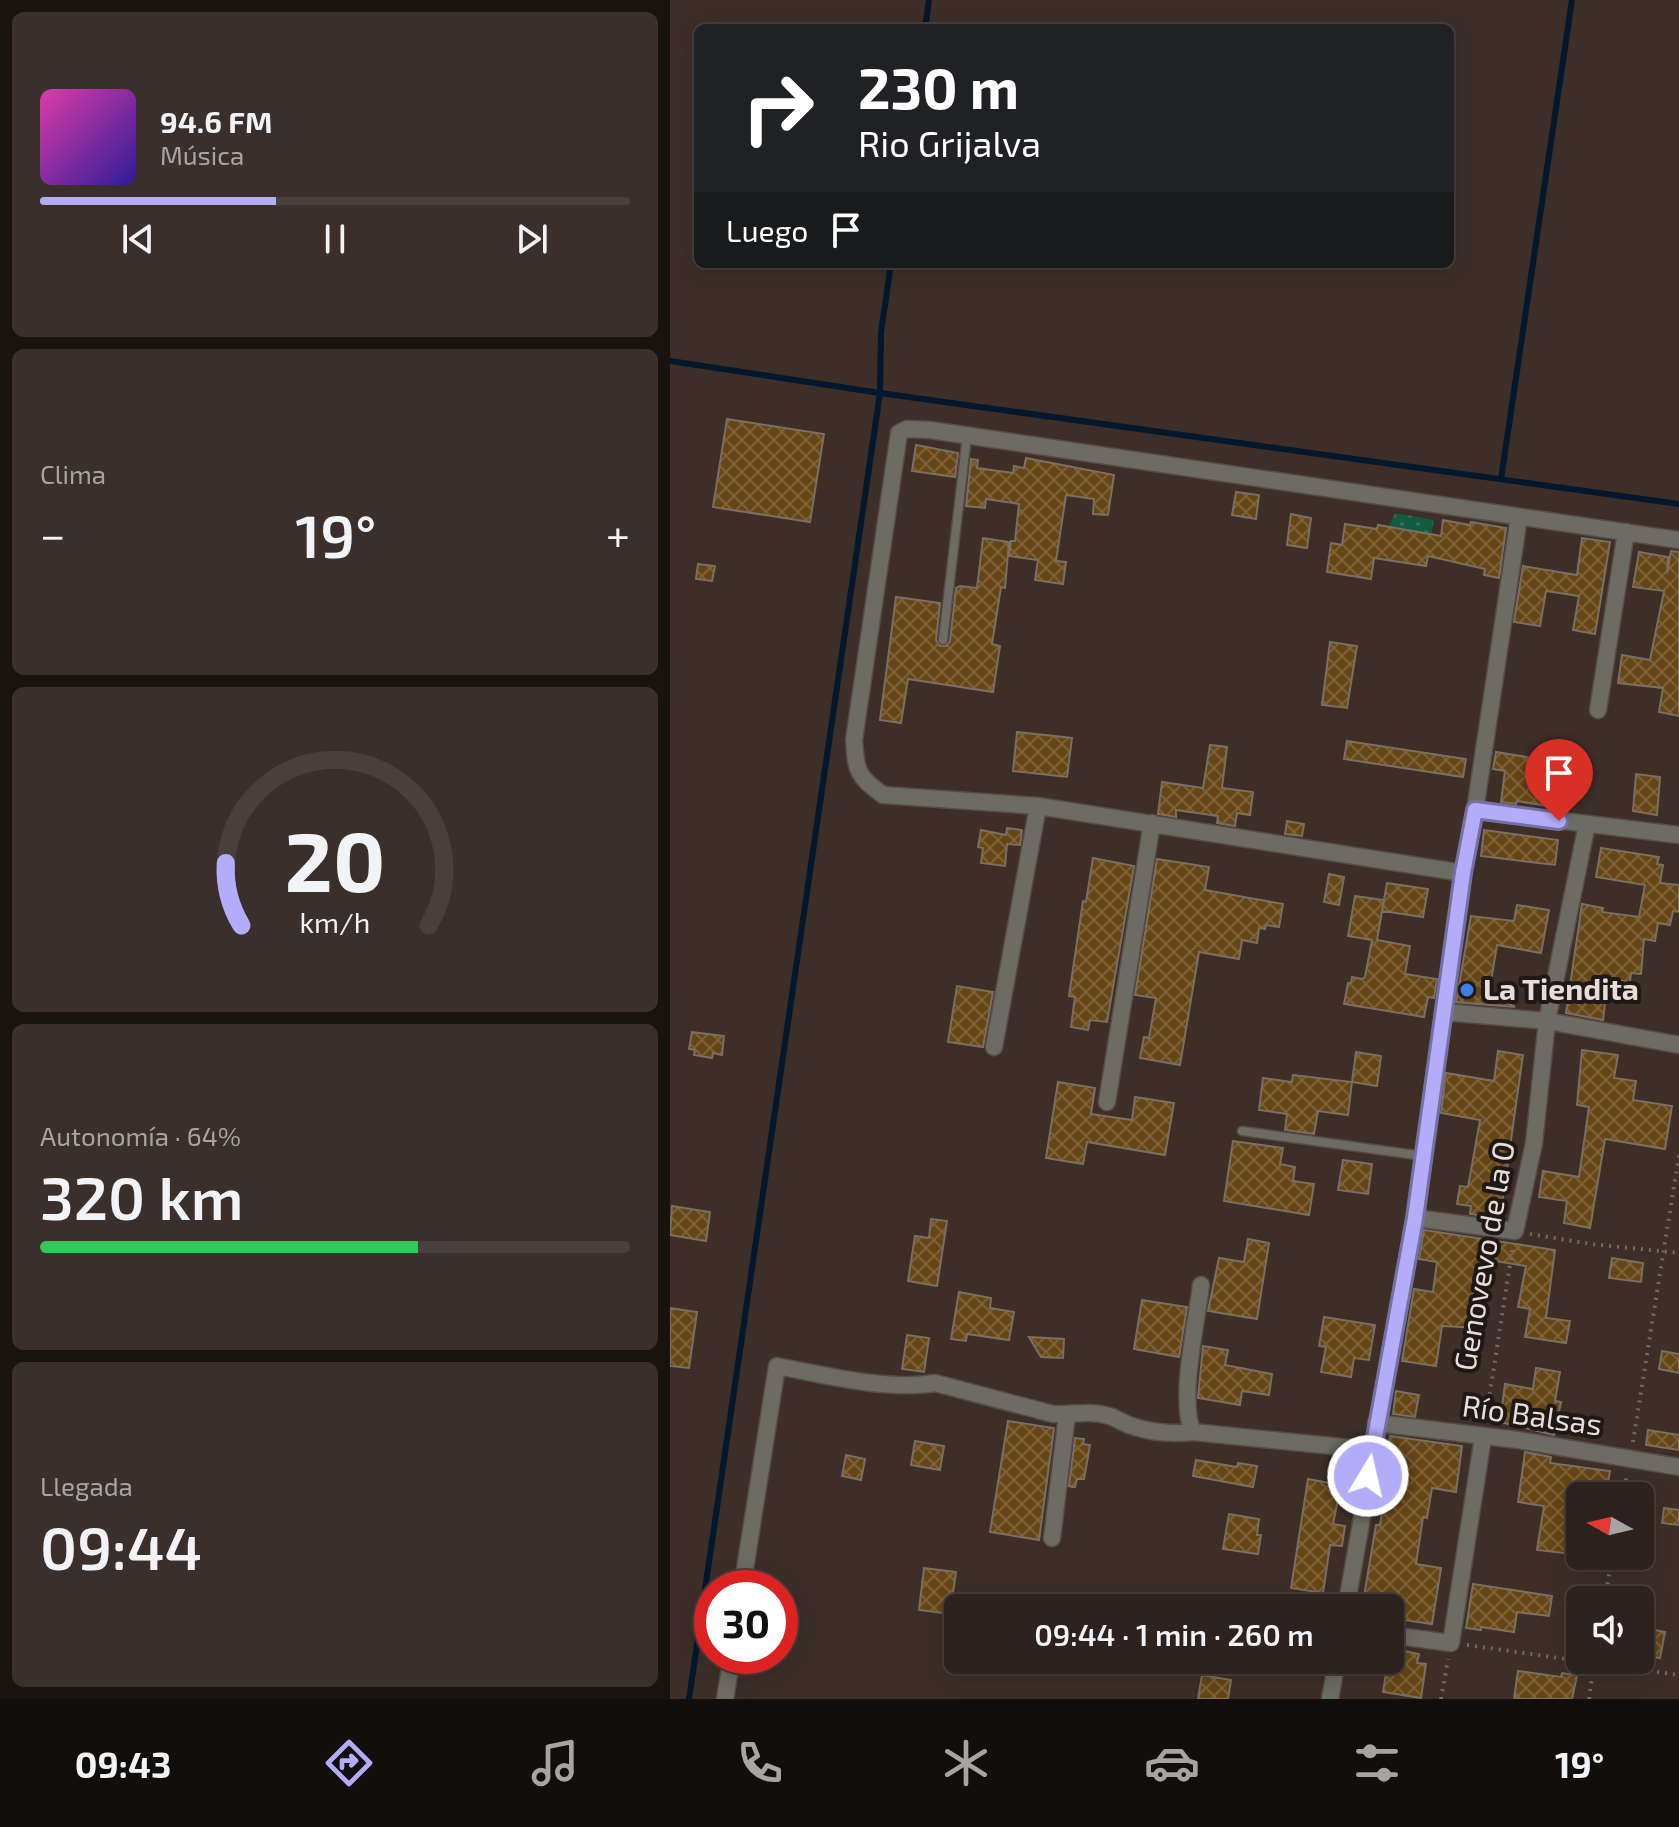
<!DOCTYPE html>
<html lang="es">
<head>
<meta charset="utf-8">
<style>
  body { margin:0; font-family:"Exo 2",sans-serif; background:#3a2f2b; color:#f1f3f6; height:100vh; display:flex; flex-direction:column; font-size:30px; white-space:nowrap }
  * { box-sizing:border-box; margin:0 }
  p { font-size:26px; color:#a7a4a4 }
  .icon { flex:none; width:44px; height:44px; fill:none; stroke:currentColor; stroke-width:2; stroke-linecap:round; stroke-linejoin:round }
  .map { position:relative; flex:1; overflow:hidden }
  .sheet { display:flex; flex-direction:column; gap:12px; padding:12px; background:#191310; width:670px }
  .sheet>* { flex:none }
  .banner { position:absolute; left:24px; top:24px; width:760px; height:244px; border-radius:12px; box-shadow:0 4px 20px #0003,0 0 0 2px #493f3c; background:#202124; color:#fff; overflow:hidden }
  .needle { width:52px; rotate:278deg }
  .tools { position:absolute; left:896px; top:1482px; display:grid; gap:16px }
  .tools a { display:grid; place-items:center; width:88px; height:88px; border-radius:12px; background:#2e221e; box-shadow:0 4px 20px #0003,0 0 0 2px #493f3c; font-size:40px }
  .speed { position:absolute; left:24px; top:1570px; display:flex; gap:16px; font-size:40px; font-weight:700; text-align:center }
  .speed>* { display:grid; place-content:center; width:104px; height:104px; border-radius:50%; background:#2e221e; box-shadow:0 4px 20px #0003,0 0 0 2px #493f3c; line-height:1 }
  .speed .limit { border:12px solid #d22; background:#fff; color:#111 }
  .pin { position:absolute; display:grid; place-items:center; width:68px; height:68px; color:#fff; margin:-82px -34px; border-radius:50% 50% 50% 0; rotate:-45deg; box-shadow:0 0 8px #0007 }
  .pin .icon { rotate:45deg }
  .me { position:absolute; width:88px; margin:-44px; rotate:9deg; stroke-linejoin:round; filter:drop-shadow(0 0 6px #0008) }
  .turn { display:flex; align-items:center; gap:28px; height:168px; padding:0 32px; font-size:36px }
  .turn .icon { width:104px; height:104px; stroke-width:2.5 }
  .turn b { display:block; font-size:56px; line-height:68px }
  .then { display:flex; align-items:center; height:76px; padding:0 32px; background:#0003; gap:16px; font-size:30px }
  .big { font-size:60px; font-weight:600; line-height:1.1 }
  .sheet .card { flex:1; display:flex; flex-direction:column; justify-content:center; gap:12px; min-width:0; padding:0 28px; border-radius:12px; background:#3a2f2b }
  .sheet .dial { align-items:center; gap:0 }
  .dial svg { height:208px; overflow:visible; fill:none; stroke:#493f3c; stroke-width:7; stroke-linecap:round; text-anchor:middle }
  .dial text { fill:#f1f3f6; stroke:none }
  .song { display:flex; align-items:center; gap:24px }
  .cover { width:96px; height:96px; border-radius:12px; background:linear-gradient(135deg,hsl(320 70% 55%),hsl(250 70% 35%)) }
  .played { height:8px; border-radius:4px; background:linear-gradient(90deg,#b3adf9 40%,#493f3c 40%) }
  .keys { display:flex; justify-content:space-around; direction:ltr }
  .heat { display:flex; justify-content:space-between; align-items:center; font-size:44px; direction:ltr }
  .charge { height:12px; border-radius:6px; background:linear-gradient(90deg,#34c759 64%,#493f3c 0) }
  .trip { position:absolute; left:274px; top:1594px; width:460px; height:80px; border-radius:12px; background:#2e221e; box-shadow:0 4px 20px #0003,0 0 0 2px #493f3c; font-weight:600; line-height:80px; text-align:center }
  .tab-bar { display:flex; height:128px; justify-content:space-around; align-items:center; background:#120e0c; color:#a7a4a4 }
  .tab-bar .icon { width:56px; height:56px }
  .tab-bar .current { color:#b3adf9 }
  .tab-bar b { font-size:36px; color:#f1f3f6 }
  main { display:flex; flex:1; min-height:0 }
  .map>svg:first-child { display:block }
  .grass { fill:url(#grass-dots) }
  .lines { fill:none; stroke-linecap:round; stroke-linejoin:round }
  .stream { stroke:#03172d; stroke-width:6 }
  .building { fill:url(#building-cross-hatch); stroke:#7a6f61; stroke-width:2 }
  .lane-casing { stroke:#584a44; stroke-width:11 }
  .street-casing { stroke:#584a44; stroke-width:19 }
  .path { stroke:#766963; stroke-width:4; stroke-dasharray:2 6; stroke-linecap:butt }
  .lane { stroke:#6c6c64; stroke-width:8 }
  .street { stroke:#6c6c64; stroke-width:16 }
  .route-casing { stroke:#7470a2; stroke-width:20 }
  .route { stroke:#b3adf9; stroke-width:14 }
  .shop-dot { fill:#3f7fe0; stroke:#1f1815; stroke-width:3 }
  .labels { text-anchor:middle; stroke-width:8; stroke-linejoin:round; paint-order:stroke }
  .poi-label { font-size:30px; font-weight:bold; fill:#e7ddd9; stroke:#1f1815; text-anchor:start }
  .street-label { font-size:30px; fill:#e7ddd9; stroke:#1f1815 }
</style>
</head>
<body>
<main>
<section class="sheet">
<div class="card">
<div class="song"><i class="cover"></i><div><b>94.6 FM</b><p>Música</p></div></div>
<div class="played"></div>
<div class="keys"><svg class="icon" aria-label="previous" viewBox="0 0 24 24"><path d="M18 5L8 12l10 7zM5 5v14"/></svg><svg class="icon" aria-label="pause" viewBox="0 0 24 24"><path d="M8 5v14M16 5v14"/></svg><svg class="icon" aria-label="next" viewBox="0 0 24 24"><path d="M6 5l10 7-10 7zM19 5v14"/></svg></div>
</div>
<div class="card"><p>Clima</p>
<div class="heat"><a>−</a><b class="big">19°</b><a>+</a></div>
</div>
<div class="card dial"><svg viewBox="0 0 100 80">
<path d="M14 69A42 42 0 1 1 86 69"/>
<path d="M14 69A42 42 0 0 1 8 45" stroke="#b3adf9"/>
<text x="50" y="56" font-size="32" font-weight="700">20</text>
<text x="50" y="72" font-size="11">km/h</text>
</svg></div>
<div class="card"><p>Autonomía · 64%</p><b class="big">320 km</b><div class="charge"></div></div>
<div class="card"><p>Llegada</p><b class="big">09:44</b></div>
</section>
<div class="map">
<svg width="1009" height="1699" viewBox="0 0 1009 1699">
  <defs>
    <pattern id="grass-dots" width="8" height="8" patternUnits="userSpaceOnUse" patternTransform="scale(2)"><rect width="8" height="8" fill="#115c40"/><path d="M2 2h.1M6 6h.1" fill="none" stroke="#34735b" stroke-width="1.8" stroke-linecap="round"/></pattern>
    <pattern id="building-cross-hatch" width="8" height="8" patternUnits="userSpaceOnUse" patternTransform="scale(2)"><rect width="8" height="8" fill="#664615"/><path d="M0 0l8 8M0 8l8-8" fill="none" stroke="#7c6036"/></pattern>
  </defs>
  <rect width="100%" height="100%" fill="#3d2e28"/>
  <path class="grass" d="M725 513 764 520 761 534 719 527Z"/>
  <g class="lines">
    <path class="stream" d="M255 28 259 0
      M0 361 210 393 1009 504
      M831 479 902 0
      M19 1699 210 393 211 332 221 264"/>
  </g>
  <path class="building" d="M57 419 154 434 140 522 43 507Z
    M246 445 288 453 285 477 242 471Z
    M356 458 444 475 438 515 423 514 424 499 396 495 386 561 396 562 393 584 365 580 368 560 339 556 341 541H345L349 504 316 499 315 508 296 506 301 459 308 460 307 468 343 473 344 466 354 468Z
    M566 492 589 495 586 519 562 515Z
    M621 514 641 518 637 548 617 545Z
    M773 520 800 525 801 522 836 528 829 578 814 575 815 569 758 556 756 566 704 558 701 579 657 572 661 543 672 545 675 524 707 529 708 525 771 536Z
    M313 538 339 542 335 588 331 587 322 644 330 646 323 692 238 679 231 723 210 720 226 597 270 603 266 640 270 646H276L280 641 286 588 290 586 307 588Z
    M912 538 940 542 925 634 903 630 909 596 876 591 870 626 844 622 853 566 907 575Z
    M1001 551 1009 552V716L989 712 993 688 948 683 952 655 980 660 994 591 963 587 969 552 998 557 997 573Z
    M28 564 45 566 42 581 26 579Z
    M660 642 687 646 677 708 652 705Z
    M347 732 402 738 397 777 343 771Z
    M677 741 796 759 793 777 674 759Z
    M540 745 557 747 552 788 583 792 580 815 567 813 565 826 547 823 548 816 506 810V817L488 814 492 782 533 788Z
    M826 752 869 759 865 782 900 787 897 809 847 801 846 804 831 802 835 771 823 769Z
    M966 774 990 777 987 815 963 811Z
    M617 821 634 824 632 836 615 834Z
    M337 828 352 830 350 845 337 844 335 866 311 863 313 848 308 847 311 830 336 835Z
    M814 830 888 840 885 865 811 856Z
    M931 848 989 857 987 864 993 865 990 883 1009 885V912L1003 911 1000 925 988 923 985 941 974 939 971 974 961 973 960 982 938 979 933 1020 896 1013 912 904 933 908 932 912 969 917 975 885 926 877Z
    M423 858 464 866 437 1022 420 1020 418 1030 401 1027 405 997 399 996 413 901 416 902Z
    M487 859 539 867 535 890 613 904 609 927 596 925 595 929 589 928 587 943 572 940 569 959 529 952 510 1065 470 1058 474 1037 479 1038 486 998 465 995Z
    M659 874 674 877 669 905 654 902Z
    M717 883 758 889 753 917 712 911Z
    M685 896 714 900 707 940 740 946 735 974 767 979 764 998 758 997 754 1017 674 1004 678 983H681L682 977 692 979 695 977 702 940 678 936Z
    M847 905 879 910 871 953 827 945 819 993 845 1007 786 1002 801 916 844 921Z
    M287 986 323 992 313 1047 278 1042Z
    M22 1032 54 1036 52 1055 43 1053 42 1058 24 1055 25 1050 19 1049Z
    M912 1050 948 1055 944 1078 966 1081 963 1100 1002 1106 995 1149 935 1139 920 1228 894 1223 897 1201 869 1197 873 1171 909 1177 919 1107 907 1105Z
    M828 1051 853 1055 830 1218 800 1214 801 1206 787 1204 790 1186 798 1187 810 1120 771 1113 776 1073 824 1081Z
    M686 1052 711 1056 707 1086 682 1082Z
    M623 1075 682 1082 678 1115 648 1111 644 1134 615 1130 617 1114 589 1110 593 1078 622 1082Z
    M388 1082 425 1088 421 1114 462 1120 465 1097 504 1103 495 1155 417 1142 413 1164 376 1158Z
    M563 1141 613 1148 610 1164 625 1167 623 1181 644 1184 639 1215 554 1201Z
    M673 1160 702 1164 698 1194 668 1190Z
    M2 1206 40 1212 36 1241 0 1235Z
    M261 1219 277 1221 267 1286 238 1281 245 1236 259 1238Z
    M754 1230 885 1250 876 1318 900 1321 896 1343 855 1337 860 1309 848 1307 856 1266 825 1261 815 1285 809 1328 772 1326 766 1366 732 1361 744 1289 763 1292 767 1262 749 1259Z
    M578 1239 599 1243 587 1319 538 1311 549 1258 574 1262Z
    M942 1258 973 1263 971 1282 939 1278Z
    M289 1292 321 1298 320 1308 344 1312 339 1340 297 1334 296 1341 281 1339Z
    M472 1300 517 1307 509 1357 464 1349Z
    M0 1308 27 1312 19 1368 0 1366Z
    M654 1317 705 1325 699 1360 684 1358 681 1377 651 1372 656 1347 649 1346Z
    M237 1335 259 1338 254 1372 232 1369Z
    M359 1337 394 1339 393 1358 371 1357Z
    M533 1346 558 1350 555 1365 602 1374 599 1395 572 1391 570 1405 528 1398Z
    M992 1351 1009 1354V1373L989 1369Z
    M866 1368 890 1372 885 1401 891 1402 884 1435 830 1422 835 1384 863 1389Z
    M726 1391 749 1395 745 1417 723 1414Z
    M338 1421 384 1428 369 1540 320 1532Z
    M978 1430 1009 1435V1450L976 1445Z
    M720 1436 792 1446 786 1492 762 1488 757 1518 753 1517 746 1564 771 1568 762 1624 720 1618V1608H692L706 1525H710L717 1482 713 1481Z
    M405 1438 414 1439 413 1444 420 1445 414 1479H407L405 1487H402L399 1486Z
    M245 1441 274 1446 270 1470 241 1465Z
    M855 1452 881 1457 880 1463 940 1471 936 1496H910V1555L867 1550 874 1506 848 1502Z
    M176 1455 195 1459 191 1480 172 1476Z
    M526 1460 567 1467 568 1463 587 1466 583 1487 523 1476Z
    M638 1479 671 1485 663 1524 675 1526 672 1546 660 1545 653 1593 621 1588Z
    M994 1508 1009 1510V1525L992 1523Z
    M559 1514 589 1519 587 1535H591L588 1554 553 1549Z
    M254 1568 286 1572 280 1614 249 1610Z
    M803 1584 882 1596 879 1616 847 1612 844 1632 811 1627V1630L796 1628Z
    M970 1627 995 1632 990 1658 970 1655Z
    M720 1648 749 1654 747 1663 756 1664 751 1698 713 1692Z
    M848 1671 891 1677 892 1673 907 1675 902 1699H844Z
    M532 1675 561 1680 558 1699H528Z"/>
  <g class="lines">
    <defs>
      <path id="lane" d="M273 640 297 436
        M572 1131 753 1156"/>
      <path id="street" d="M928 710 956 532
        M805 810 1009 835
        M793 873 368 806 213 795C187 776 186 771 184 740L229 433 237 429 260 430 1009 540
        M774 1012 877 1021 1009 1045
        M324 1047 368 806
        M437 1102 482 823
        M745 1218 845 1231 864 1143 877 1021 917 824
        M706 1423 848 1440 1009 1467
        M523 1432C508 1401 527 1321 531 1285
        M382 1538 397 1415
        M72 1588 107 1366C155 1375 216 1391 265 1383L383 1414C403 1415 419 1410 439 1416 447 1418 454 1424 462 1426 482 1433 503 1434 523 1432L702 1450
        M676 1608 745 1218 793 873 805 810 849 517
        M720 1635 781 1643 813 1437
        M55 1699 62 1656
        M660 1699 667 1660"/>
    </defs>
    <use href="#lane" class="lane-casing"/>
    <use href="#street" class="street-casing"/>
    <path class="path" d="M860 1234 921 1244 1009 1253
      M816 1418 843 1245
      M963 1442 1009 1155
      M953 1496 957 1475
      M935 1600 942 1556
      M797 1645 1009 1675
      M771 1699 778 1659
      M919 1699 924 1662"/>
    <use href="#lane" class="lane"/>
    <use href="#street" class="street"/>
  </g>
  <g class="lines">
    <defs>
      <path id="route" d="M698 1476 745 1218 793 873 805 810 889 821"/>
    </defs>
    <use href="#route" class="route-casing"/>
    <use href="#route" class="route"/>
  </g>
  <circle class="shop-dot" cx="797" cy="990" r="8"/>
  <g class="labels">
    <g class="poi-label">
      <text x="813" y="1000">La Tiendita</text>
    </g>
    <g class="street-label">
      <text transform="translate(815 1256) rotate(-80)" y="10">Genovevo de la O</text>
      <text transform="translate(862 1416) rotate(8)" y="10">Río Balsas</text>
    </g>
  </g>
</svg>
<div class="tools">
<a><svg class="needle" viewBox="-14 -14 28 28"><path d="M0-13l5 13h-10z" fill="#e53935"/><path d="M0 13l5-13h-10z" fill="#a7a4a4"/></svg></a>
<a><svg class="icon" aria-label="sound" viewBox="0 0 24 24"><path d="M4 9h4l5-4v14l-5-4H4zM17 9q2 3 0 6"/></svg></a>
</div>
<div class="speed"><div class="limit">30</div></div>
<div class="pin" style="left:889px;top:821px;background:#d93025"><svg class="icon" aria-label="arrive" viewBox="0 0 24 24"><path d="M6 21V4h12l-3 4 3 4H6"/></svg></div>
<svg class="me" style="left:698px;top:1476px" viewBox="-20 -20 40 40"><circle r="17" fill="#b3adf9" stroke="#fff" stroke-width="3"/><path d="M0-11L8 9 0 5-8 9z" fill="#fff"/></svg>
<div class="trip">09:44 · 1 min · 260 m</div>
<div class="banner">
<div class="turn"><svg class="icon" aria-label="right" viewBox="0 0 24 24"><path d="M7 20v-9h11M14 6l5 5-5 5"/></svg><div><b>230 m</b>Rio Grijalva</div></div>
<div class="then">Luego<svg class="icon" aria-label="arrive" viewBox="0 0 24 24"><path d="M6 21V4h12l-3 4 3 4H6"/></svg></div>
</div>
</div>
</main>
<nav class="tab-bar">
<b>09:43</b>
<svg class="icon current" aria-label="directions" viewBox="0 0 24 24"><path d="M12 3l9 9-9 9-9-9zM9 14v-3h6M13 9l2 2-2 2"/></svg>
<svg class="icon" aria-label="music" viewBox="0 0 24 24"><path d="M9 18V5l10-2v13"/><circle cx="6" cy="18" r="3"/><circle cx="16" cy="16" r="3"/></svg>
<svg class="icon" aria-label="phone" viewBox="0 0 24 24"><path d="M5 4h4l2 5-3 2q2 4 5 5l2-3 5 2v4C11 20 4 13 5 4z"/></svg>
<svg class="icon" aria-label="climate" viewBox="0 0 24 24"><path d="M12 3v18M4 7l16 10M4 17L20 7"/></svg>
<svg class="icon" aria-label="car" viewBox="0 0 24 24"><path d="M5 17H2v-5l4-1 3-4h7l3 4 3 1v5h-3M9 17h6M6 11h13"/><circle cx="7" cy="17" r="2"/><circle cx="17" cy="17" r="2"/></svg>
<svg class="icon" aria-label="filters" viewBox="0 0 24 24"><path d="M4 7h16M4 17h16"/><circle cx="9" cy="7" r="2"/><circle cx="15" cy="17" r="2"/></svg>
<b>19°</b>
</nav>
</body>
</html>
